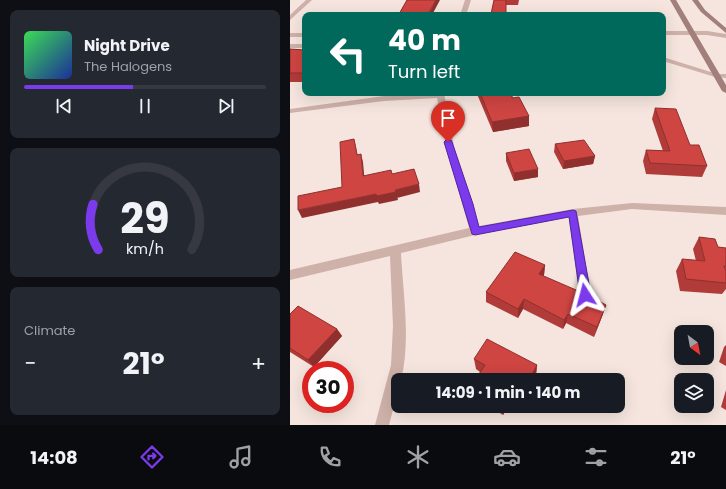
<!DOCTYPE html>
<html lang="en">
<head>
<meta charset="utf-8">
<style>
  body { margin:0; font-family:Poppins,sans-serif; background:#242831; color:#f1f3f6; height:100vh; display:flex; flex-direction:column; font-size:15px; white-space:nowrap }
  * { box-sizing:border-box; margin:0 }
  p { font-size:13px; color:#9ea1a6 }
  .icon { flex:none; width:22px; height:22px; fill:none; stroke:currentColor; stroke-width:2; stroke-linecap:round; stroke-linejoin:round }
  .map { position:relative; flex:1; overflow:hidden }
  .side { display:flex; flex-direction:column; gap:10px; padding:10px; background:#0d0f14; width:290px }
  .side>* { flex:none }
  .guide { position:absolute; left:12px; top:12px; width:364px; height:84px; border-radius:8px; box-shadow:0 4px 16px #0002; background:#00695c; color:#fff; overflow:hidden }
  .needle { width:26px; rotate:148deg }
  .fabs { position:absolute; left:384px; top:325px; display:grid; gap:8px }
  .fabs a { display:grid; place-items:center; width:40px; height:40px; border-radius:8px; background:#171b24; box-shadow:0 4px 16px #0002; font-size:20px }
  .speed { position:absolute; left:12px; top:361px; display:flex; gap:8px; font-size:20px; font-weight:700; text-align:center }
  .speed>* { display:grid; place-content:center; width:52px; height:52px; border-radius:50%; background:#171b24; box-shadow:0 4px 16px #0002; line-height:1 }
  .speed .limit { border:6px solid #d22; background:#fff; color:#111 }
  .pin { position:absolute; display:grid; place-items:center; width:34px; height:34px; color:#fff; margin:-41px -17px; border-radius:50% 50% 50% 0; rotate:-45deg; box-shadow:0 0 4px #0007 }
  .pin .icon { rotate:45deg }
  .me { position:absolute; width:44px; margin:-22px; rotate:351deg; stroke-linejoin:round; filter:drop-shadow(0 0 3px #0008) }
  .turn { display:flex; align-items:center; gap:14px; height:84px; padding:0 20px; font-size:18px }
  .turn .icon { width:52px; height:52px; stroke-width:2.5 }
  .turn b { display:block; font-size:28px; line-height:34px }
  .big { font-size:30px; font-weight:700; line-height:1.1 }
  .side .widget { flex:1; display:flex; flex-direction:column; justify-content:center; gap:6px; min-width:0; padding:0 14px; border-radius:8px; background:#242831 }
  .side .dial { align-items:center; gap:0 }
  .dial svg { height:104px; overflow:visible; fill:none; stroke:#363941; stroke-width:7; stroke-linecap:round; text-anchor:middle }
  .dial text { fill:#f1f3f6; stroke:none }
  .song { display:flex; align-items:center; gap:12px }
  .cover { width:48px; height:48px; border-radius:6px; background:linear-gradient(135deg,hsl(130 70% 55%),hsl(230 70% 35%)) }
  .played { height:4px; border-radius:2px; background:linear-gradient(90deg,#7c3aed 45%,#363941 45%) }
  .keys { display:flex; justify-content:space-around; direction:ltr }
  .heat { display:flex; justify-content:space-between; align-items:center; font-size:22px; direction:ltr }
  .trip { position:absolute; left:101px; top:373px; width:234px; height:40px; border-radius:8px; background:#171b24; box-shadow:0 4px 16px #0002; font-weight:700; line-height:40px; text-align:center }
  .tabs { display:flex; height:64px; justify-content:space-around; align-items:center; background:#090b0e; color:#9ea1a6 }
  .tabs .icon { width:28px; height:28px }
  .tabs .on { color:#7c3aed }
  .tabs b { font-size:18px; color:#f1f3f6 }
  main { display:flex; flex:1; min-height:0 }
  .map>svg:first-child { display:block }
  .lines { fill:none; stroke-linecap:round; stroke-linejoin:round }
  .minor { fill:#ceb1a9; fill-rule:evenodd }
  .secondary { fill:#a27f7a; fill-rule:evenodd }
  .wall { fill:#b13b39 }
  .shaded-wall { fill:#90302e }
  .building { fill:#ce4542; stroke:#90302e }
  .route { fill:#7c3aed; stroke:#51269a }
</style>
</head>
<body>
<main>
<section class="side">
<div class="widget">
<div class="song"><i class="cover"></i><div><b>Night Drive</b><p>The Halogens</p></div></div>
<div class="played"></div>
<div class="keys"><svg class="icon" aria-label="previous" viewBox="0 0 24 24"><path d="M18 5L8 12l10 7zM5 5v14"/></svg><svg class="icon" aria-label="pause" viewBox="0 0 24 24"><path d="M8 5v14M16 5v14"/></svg><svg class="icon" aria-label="next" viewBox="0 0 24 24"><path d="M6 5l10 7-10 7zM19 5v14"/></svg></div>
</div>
<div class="widget dial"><svg viewBox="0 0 100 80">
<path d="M14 69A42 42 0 1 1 86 69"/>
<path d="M14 69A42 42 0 0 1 10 34" stroke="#7c3aed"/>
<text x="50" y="56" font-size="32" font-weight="700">29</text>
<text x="50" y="72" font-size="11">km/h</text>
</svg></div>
<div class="widget"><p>Climate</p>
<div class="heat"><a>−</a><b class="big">21°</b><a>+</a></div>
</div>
</section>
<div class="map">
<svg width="436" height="425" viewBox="0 0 436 425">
  <rect width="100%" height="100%" fill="#f5e5de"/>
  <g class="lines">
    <path class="minor" d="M16 0H22L0 20V15Z
      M175 0H181L176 15H170Z
      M373 31H417L436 34V38L417 35H373Z
      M0 33H15V37H0Z
      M0 44H15V48H0Z
      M373 57 427 74H436V78L425 77 373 61Z
      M154 93 164 146 189 226 283 209 342 203 436 207V215L342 209 288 216 301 295 299 299 295 300 291 299 289 295 279 217 185 235 111 253C113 294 121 340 111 380H108V391L99 425H85L101 365 103 326 100 256 0 280V270L179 228 156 146 147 98 94 101 0 113V109L94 96Z"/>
    <path class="secondary" d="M380 0H386L436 85V93L432 91Z
      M402 0H408L415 10 436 28V33L411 12Z"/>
  </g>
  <path class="wall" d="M117 0 142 15H109V14Z
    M204 0H229L228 5H216V15H201Z
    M0 49 15 50V82H0Z
    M183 93H223L222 98 239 116V126L203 132 187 94H183Z
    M365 108 400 145 417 166 412 177 356 174 353 161 356 150 373 151 362 119Z
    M265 144 305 156 303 164 273 169 264 152Z
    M216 153 248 177 224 181 216 161Z
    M409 237 428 247 436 248V289L432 294 390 291 386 271 392 259 406 261 403 249Z
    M255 265 254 275 253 276 313 314 304 337 276 323 273 329 233 309 228 318 196 302V292Z
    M0 314 47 329 52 336 24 367 0 352Z
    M436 345V366L429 362 434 347Z
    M184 359 247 365 246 375 190 372 186 369Z
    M436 390V410L431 407Z
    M198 406H218L213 415Z"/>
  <path class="shaded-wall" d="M146 0H150L142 15H138Z
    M15 70V79L13 73Z
    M239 116V126L203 132 202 122Z
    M64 139 66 147 69 163 67 155Z
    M71 154 73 162 75 184 73 176Z
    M305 156 303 164 273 169 274 161Z
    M248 169V177L224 181V173Z
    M129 184 130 192 107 198 105 190Z
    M106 192 108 200 89 204 88 202 12 218 8 210 86 194Z
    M255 265 254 275 248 284 249 274Z
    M234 299 233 309 228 318V309Z
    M316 305 313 314 304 337 307 327Z
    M278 314 276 323 273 329 274 320Z
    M47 329 52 336 24 367 18 360Z
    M247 365 246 375 243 380H239Z
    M213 406H218L213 415Z"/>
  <path class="building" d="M117 0H146L138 14H109Z
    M204 0H216V14H201Z
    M0 49 15 50V70L13 73H0Z
    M190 93H222V98L229 97 239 116 202 122Z
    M365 108 386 109 400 145H409L417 166 360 163 356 150 380 151Z
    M64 139 67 155 71 154 73 176 101 170 102 174 124 169 129 184 105 190 106 192 87 196 86 194 8 210V196L52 187 50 142Z
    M294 140 305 156 274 161 265 144Z
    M239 149 248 169 224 173 216 153Z
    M409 237 425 239 428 247 436 248V266H434L436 271V283L396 279 392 259 415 261Z
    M225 252 255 265 249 274 300 296 316 305 307 327 278 314 274 320 234 299 228 309 196 292Z
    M8 306 47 329 18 360 0 348V314Z
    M197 339 247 365 239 380H185L195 365 184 359Z"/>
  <path class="route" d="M156 140H161L162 142 183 204 189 227 283 210 286 211 301 295 299 298 295 300 291 298 290 295 279 217 185 235 182 234 154 142Z"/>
</svg>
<div class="fabs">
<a><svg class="needle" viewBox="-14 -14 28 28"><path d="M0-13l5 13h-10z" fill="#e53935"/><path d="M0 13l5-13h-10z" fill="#9ea1a6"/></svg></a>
<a><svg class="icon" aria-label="layers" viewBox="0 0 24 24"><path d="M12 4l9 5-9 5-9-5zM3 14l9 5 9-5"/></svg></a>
</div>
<div class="speed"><div class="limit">30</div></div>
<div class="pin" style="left:158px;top:142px;background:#d93025"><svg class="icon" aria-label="arrive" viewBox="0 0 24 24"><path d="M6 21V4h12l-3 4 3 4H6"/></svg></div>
<svg class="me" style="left:295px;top:295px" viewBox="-20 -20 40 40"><path d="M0-17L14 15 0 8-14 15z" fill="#7c3aed" stroke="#fff" stroke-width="4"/></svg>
<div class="trip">14:09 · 1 min · 140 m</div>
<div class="guide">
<div class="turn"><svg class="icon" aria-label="left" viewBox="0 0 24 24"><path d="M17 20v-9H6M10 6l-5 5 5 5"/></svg><div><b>40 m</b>Turn left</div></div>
</div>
</div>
</main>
<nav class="tabs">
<b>14:08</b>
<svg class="icon on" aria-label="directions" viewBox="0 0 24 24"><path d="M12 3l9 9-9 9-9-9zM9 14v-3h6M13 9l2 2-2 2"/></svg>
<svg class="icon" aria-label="music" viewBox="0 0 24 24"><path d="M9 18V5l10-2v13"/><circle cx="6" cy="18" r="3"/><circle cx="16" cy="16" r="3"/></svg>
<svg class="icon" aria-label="phone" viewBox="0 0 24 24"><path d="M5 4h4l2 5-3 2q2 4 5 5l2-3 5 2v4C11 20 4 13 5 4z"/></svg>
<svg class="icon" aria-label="climate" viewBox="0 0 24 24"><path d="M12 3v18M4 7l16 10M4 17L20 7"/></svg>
<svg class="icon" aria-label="car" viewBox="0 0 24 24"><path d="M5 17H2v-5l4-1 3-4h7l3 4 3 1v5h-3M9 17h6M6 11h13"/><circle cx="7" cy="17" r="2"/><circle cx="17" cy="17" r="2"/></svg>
<svg class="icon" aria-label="filters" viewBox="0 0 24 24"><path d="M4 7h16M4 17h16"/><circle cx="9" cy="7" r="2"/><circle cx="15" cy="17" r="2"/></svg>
<b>21°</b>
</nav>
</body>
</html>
